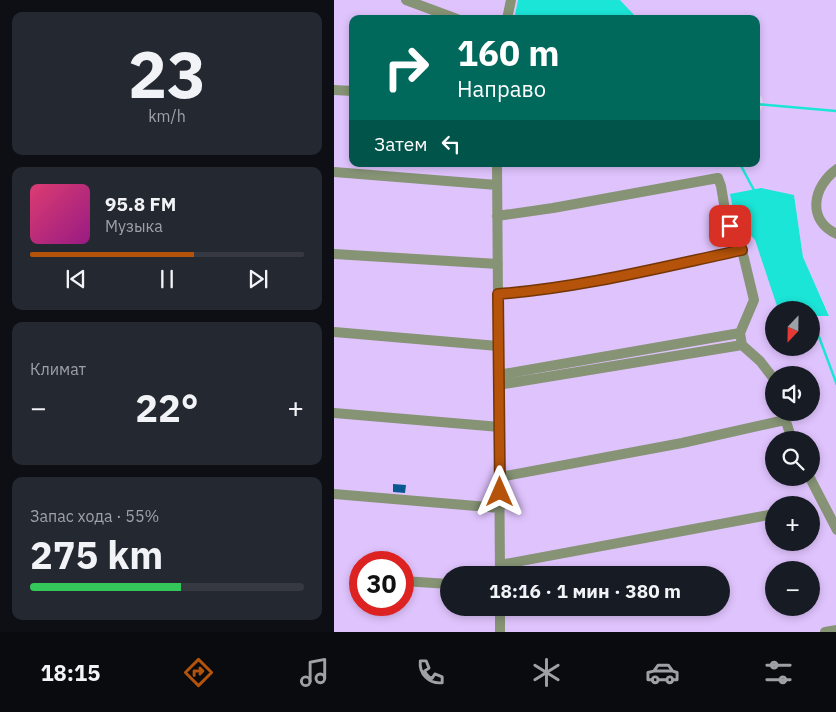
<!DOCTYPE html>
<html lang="ru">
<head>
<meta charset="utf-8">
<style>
  body { margin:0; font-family:"IBM Plex Sans",sans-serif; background:#242831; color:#f1f3f6; height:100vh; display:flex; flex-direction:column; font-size:19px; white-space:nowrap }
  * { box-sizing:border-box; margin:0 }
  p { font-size:16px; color:#9ea1a6 }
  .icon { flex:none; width:28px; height:28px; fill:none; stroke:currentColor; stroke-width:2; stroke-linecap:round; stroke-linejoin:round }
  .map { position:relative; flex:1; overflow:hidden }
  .drawer { display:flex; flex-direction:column; gap:12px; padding:12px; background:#0d0f14; width:334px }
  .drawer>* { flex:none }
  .hud { position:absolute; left:15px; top:15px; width:411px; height:152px; border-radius:10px; box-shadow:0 2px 8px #0003; background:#00695c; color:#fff; overflow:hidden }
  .needle { width:32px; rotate:202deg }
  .buttons { position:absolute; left:431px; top:301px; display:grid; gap:10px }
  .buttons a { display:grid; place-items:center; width:55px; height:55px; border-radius:50%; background:#171b24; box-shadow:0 2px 8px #0003; font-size:25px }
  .speed { position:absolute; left:15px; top:551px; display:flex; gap:10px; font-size:25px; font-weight:700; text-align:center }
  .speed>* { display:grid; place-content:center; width:65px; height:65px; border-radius:50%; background:#171b24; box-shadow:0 2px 8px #0003; line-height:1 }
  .speed .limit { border:8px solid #d22; background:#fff; color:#111 }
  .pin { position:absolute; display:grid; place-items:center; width:42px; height:42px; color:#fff; margin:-21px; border-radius:10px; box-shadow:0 2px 8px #0006 }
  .me { position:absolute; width:55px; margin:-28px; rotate:0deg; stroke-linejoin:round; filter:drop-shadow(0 0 4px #0008) }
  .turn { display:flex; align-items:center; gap:18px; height:105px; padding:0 25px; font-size:22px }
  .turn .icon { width:65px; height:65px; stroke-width:2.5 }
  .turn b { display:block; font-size:35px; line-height:42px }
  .then { display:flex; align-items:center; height:48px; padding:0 25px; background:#0003; gap:10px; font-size:19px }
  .big { font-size:38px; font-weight:700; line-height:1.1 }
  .drawer .tile { flex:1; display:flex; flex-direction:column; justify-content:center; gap:8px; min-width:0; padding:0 18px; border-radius:10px; background:#242831 }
  .drawer .dial { align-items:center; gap:0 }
  .dial b { font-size:65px; line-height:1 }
  .song { display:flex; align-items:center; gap:15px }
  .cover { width:60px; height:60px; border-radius:8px; background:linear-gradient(135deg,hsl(340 70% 55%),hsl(310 70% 35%)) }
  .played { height:5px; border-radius:2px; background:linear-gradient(90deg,#b45309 60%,#363941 60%) }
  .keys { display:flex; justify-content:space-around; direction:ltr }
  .heat { display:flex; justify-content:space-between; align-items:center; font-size:28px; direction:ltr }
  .charge { height:8px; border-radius:4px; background:linear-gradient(90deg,#34c759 55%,#363941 0) }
  .trip { position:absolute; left:106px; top:566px; width:290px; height:50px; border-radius:25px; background:#171b24; box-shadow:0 2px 8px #0003; font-weight:700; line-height:50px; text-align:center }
  .menu { display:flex; height:80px; justify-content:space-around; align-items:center; background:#090b0e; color:#9ea1a6 }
  .menu .icon { width:35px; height:35px }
  .menu .active { color:#b45309 }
  .menu b { font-size:22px; color:#f1f3f6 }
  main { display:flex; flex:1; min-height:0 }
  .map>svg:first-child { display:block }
  .green { fill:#dfc3fd; fill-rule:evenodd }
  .water { fill:#1be5d7 }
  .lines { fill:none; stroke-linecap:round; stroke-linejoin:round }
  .stream { stroke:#1be5d7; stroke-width:2.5 }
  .building { fill:#075990 }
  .minor { stroke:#869375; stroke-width:10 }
  .route-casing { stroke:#753606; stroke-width:12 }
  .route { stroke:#b45309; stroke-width:9 }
</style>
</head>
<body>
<main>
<section class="drawer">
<div class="tile dial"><b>23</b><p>km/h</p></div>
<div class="tile">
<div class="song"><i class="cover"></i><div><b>95.8 FM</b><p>Музыка</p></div></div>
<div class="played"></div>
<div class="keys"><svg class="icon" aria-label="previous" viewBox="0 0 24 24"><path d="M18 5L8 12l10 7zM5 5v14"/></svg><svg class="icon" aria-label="pause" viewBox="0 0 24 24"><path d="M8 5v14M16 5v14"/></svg><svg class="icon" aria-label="next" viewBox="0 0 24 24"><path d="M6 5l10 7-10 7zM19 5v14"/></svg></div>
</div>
<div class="tile"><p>Климат</p>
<div class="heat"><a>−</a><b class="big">22°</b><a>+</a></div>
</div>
<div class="tile"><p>Запас хода · 55%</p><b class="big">275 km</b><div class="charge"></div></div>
</section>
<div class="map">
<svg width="503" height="632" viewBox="0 0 503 632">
  <rect width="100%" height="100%" fill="#eaddf9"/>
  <path class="green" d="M0 0H184L180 19H19V164H422L423 116 429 106 428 97 423 94 422 19H304L286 0H502V632H0ZM460 195 469 257 495 315 478 316V348H440V310H445L421 240ZM440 375H478V412H440ZM440 440H478V478H440ZM440 505H478V542H440ZM26 562H69V605H26ZM440 570H478V608H440ZM115 575H388V608H115Z"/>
  <path class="water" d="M184 0H286L304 19H180Z
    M427 188 460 195 469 257 495 316H478V310H445L444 309 421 240 401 218 396 194Z"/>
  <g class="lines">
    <path class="stream" d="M422 104 503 111
      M406 164 421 192
      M478 318 503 385"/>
  </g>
  <path class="building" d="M59 484 72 485 71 493 59 492Z"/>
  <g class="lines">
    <path class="minor" d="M72 0 123 19
      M173 19 177 0
      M0 90 19 91
      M163 164 166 575
      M503 169C479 186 472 220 503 234
      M0 172 163 185
      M163 216 219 208 384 178 387 186 392 216 408 250 420 300 406 333 408 345 426 361 440 379
      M0 254 164 264
      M164 294C246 288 328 267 408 250
      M0 332 164 346
      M164 375 406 333
      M164 385 408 345
      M449 412 458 440
      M0 413 166 427
      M166 477 348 443 451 420
      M476 478 503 530
      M0 494 166 508
      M166 565 440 514
      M23 576 26 577
      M69 581 115 584
      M166 608V632
      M491 632 503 630"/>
  </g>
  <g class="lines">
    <defs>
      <path id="route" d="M166 492 164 294C246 288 328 267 408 250L396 226"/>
    </defs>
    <use href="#route" class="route-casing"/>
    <use href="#route" class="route"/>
  </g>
</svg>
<div class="buttons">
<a><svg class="needle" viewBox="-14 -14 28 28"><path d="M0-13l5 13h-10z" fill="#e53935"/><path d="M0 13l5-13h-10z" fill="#9ea1a6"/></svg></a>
<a><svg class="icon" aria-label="sound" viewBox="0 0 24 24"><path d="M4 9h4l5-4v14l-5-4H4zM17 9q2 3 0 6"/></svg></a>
<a><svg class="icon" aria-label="search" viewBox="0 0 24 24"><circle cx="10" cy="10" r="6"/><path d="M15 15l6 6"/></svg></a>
<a>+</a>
<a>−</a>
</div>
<div class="speed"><div class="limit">30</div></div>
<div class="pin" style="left:396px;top:226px;background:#d93025"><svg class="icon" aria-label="arrive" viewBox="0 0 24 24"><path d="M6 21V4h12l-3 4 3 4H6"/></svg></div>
<svg class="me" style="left:166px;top:492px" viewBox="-20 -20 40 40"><path d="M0-17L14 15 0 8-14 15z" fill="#b45309" stroke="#fff" stroke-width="4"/></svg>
<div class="trip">18:16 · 1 мин · 380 m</div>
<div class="hud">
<div class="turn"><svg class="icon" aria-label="right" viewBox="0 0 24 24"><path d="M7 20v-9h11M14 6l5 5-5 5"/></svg><div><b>160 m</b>Направо</div></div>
<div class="then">Затем<svg class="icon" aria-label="left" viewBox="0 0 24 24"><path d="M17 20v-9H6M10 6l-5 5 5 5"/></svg></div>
</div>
</div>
</main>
<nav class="menu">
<b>18:15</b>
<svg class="icon active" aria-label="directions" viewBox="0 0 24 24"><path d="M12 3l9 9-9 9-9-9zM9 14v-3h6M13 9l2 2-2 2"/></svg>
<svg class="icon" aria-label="music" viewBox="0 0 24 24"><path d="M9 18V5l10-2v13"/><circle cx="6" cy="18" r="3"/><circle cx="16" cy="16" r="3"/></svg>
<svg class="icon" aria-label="phone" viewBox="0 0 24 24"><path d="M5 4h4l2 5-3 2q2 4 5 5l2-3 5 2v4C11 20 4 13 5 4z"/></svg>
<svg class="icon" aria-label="climate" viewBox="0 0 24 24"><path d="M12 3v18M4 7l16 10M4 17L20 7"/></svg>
<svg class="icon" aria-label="car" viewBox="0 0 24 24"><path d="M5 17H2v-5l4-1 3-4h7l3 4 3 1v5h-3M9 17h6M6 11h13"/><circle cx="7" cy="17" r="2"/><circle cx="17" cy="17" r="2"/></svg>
<svg class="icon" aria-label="filters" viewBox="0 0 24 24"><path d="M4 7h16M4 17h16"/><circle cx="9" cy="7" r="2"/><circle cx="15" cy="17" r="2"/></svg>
</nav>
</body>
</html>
